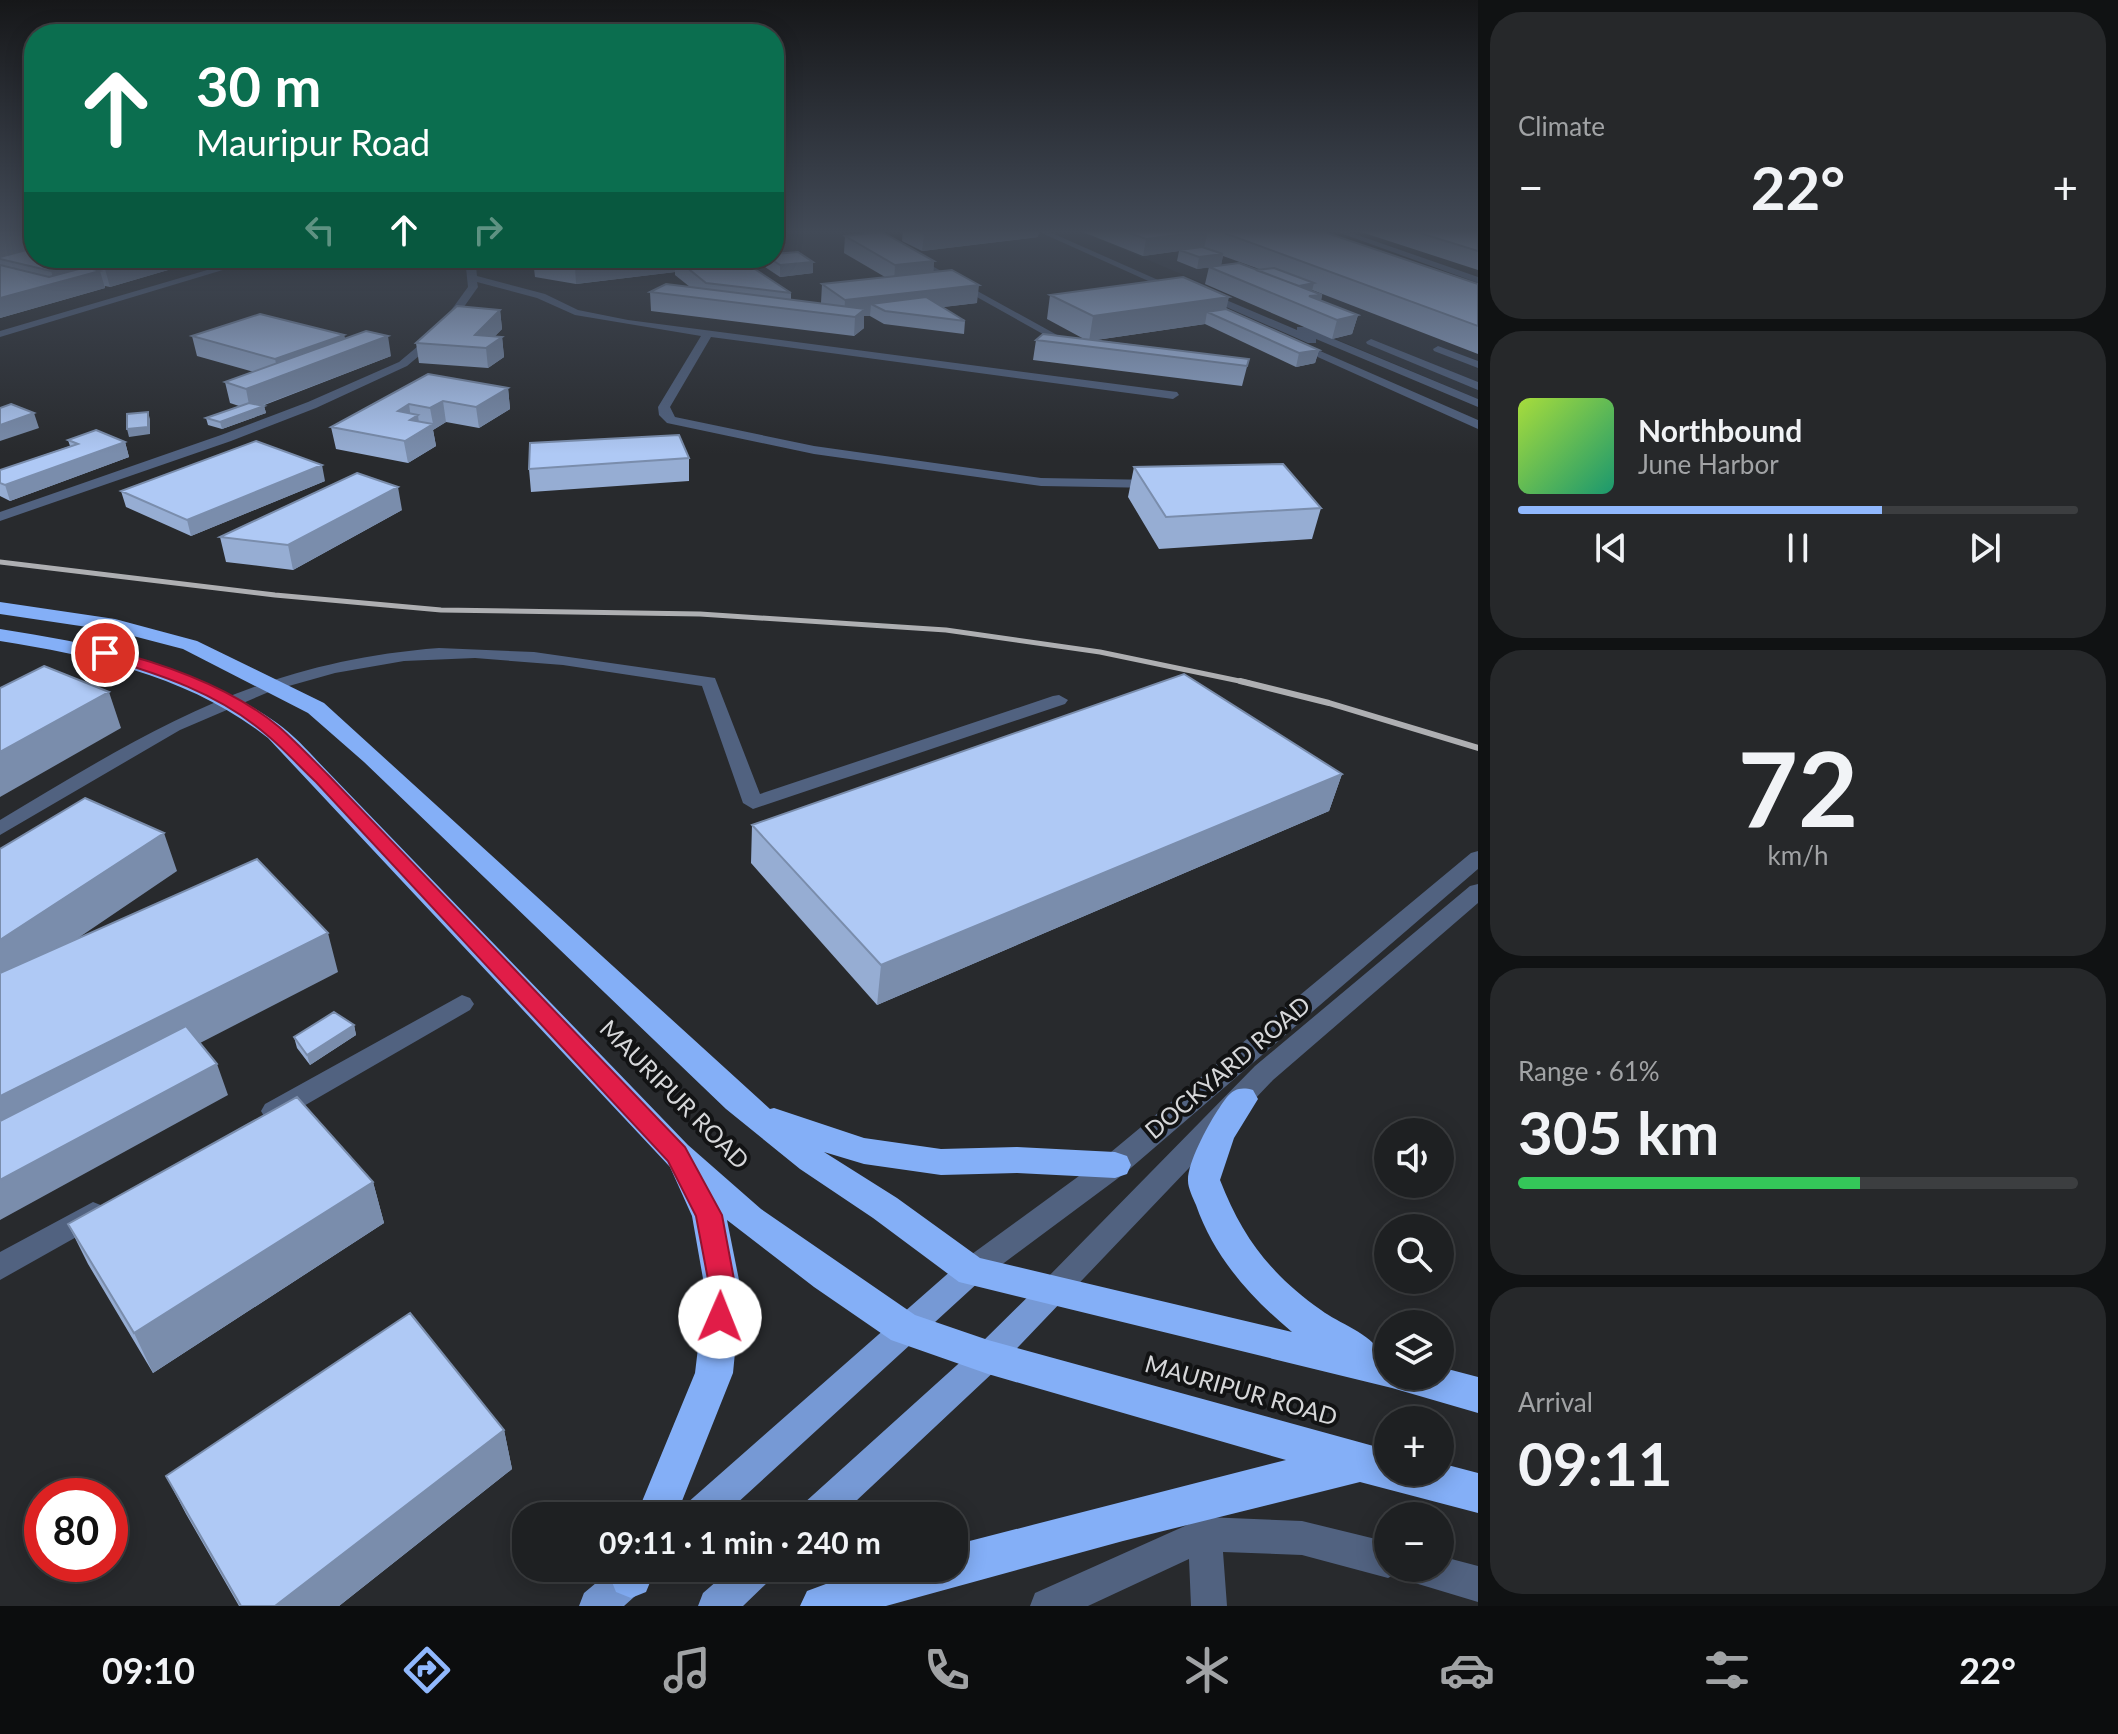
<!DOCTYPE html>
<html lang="en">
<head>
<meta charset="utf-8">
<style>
  body { margin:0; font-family:Lato,sans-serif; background:#26282a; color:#f1f3f6; height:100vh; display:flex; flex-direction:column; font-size:30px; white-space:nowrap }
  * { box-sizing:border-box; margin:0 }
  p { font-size:26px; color:#a1a3a5 }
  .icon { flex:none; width:44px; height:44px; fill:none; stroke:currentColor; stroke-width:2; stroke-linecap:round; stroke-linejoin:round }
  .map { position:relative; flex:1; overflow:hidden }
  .drawer { display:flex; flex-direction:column; gap:12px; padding:12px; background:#101213; width:640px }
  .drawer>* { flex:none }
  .guide { position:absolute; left:24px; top:24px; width:760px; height:244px; border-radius:32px; box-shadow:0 4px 20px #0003,0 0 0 2px #3c3e40; background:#0b6e4f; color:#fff; overflow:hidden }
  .buttons { position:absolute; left:1374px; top:1118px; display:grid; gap:16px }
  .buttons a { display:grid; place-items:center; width:80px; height:80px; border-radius:50%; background:#1e2022; box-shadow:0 4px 20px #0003,0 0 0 2px #3c3e40; font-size:40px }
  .speed { position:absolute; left:24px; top:1478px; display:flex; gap:16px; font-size:40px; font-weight:700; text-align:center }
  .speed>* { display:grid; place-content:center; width:104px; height:104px; border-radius:50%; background:#1e2022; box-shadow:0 4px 20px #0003,0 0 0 2px #3c3e40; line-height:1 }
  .speed .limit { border:12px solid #d22; background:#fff; color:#111 }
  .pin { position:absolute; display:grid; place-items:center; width:68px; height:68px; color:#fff; margin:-34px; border:4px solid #fff; border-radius:50%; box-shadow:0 2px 8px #0007 }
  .me { position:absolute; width:88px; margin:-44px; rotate:1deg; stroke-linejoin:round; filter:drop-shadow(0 0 6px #0008) }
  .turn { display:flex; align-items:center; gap:28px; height:168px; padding:0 40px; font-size:36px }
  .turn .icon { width:104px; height:104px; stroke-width:2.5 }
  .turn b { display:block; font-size:56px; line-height:68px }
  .lanes { display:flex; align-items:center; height:76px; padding:0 40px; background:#0003; justify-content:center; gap:40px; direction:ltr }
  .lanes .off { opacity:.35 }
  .big { font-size:60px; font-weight:700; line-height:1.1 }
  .drawer .card { flex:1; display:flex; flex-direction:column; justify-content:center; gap:12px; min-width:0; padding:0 28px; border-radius:32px; background:#26282a }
  .drawer .dial { align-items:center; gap:0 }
  .dial b { font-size:104px; line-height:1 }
  .song { display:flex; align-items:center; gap:24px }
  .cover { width:96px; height:96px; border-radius:12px; background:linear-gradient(135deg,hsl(80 70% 55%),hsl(160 70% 35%)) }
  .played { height:8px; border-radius:4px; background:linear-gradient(90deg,#90b8fd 65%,#3c3e40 65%) }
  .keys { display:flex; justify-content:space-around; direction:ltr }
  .heat { display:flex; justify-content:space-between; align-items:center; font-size:44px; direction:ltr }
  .charge { height:12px; border-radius:6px; background:linear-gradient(90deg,#34c759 61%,#3c3e40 0) }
  .trip { position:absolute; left:512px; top:1502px; width:456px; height:80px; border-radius:32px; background:#1e2022; box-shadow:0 4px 20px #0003,0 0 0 2px #3c3e40; font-weight:700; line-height:80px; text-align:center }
  .tabs { display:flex; height:128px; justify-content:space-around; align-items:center; background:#0c0d0e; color:#a1a3a5 }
  .tabs .icon { width:56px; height:56px }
  .tabs .current { color:#90b8fd }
  .tabs b { font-size:36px; color:#f1f3f6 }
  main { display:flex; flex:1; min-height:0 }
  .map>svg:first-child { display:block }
  .built { fill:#2e333b }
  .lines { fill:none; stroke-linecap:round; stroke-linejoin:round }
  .minor { fill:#516280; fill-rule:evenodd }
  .major { fill:#7699d5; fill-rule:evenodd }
  .highway { fill:#84aff7; fill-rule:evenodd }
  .rail-far1 { stroke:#aeafb2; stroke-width:5 }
  .rail { stroke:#aeafb2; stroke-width:6 }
  .wall { fill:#96add3; fill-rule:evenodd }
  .shaded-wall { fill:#7a8dac }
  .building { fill:#afc9f5; stroke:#7a8dac; stroke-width:2 }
  .route { fill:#e11d48; stroke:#92132f; stroke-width:2 }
  .labels { text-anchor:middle; stroke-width:8; stroke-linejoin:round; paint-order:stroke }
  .near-street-label { font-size:24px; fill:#d6d7d9; stroke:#121314 }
</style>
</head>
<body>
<main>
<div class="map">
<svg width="1478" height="1606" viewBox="0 0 1478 1606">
  <rect width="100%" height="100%" fill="#282a2d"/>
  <path class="built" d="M1077 230H1272L1478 303V399Z"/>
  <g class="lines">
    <path class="minor" d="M857 230H867L1077 346 1068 348Z
      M1035 230H1045L1183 291 1175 293Z
      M1332 230H1343L1478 277V283Z
      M248 258H263L0 337V331Z
      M465 258H475L477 276 545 294 578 310 628 320 1177 392 1179 395 1173 399 711 337 670 407 675 417 814 446 1041 478 1157 480 1164 484 1157 488 1041 486 814 454 667 423 659 415 658 407 701 336 575 315 537 298 477 282 478 287 444 335 407 366 316 408 231 441 0 521V512L221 435 308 402 399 362 436 331 468 287Z
      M1199 291H1205L1297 330V327H1305L1478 399V407L1316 339V343H1308L1199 295Z
      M1371 339 1478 382V390L1367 344 1366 342Z
      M1295 340 1478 420V429L1291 345V341Z
      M1438 346 1478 361V368L1434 351 1433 349Z
      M439 648 534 652 715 678 760 794 1053 696 1059 695 1068 700 1065 704 753 809 743 803 702 686 563 665 475 658 404 661 335 673 271 691 180 730 0 835V820C150 730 258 662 439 648Z
      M1478 851V869L1125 1173 981 1280 971 1284 961 1280 956 1271 961 1262 1105 1157 1471 853Z
      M1478 884V903L1273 1080 1064 1299 1054 1303 1044 1299 1039 1290 1044 1281 1255 1066 1470 886Z
      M462 995 470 998 474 1004 470 1010 283 1118 274 1121 265 1118 261 1111 265 1104Z
      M93 1202 103 1206 107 1214 103 1222 0 1280V1252Z
      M1205 1517 1302 1521 1388 1542V1568H1440V1556L1478 1566V1602L1405 1580 1401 1571 1388 1578 1302 1555 1223 1552 1227 1606H1191L1189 1559 1088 1606H1030L1035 1593Z"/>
    <path class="major" d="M971 1258 981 1262 986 1271 981 1280 723 1516H681L686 1504 961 1262Z
      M1054 1277 1064 1281 1069 1290 1064 1299 999 1367 840 1516H798L803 1504 977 1347 1044 1281Z
      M614 1568H659L653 1580 624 1606H579L584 1593Z
      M732 1568H776L770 1580 743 1606H698L703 1593Z"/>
    <path class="highway" d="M0 602 115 619 197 641 324 703 770 1109 774 1108 864 1138 941 1149 1017 1147 1115 1152 1127 1156 1131 1165 1127 1174 1115 1178 1017 1173 941 1175 864 1164 824 1152 897 1198 980 1258 1292 1332C1250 1297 1214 1257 1196 1205 1193 1198 1188 1188 1188 1181 1187 1164 1207 1127 1216 1113 1227 1097 1232 1084 1253 1090L1258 1099 1234 1138 1220 1180C1242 1237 1271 1275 1321 1310 1338 1323 1372 1334 1380 1353L1388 1354V1376H1440V1367L1478 1377V1413L1392 1388 959 1282 873 1218 800 1169 726 1109 364 762 308 713 183 649 114 631 0 614Z
      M0 629C98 644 195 665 277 723 297 737 313 757 330 774L688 1145 761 1209 915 1315 988 1340 1388 1450V1472H1440V1463L1478 1473V1513L1360 1482 1123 1541 886 1606H800L807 1591 869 1568H954V1545L1286 1460 988 1374 891 1340 814 1287 727 1220 741 1290 733 1373 676 1516H636L695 1373 705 1290 692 1216 670 1167 268 738C191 677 95 656 0 641Z
      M614 1568H656L646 1592 631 1598 616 1592 610 1577Z"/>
    <path class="rail-far1" d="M0 562 275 595 441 610 700 614 946 630 1100 652 1249 683"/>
    <path class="rail" d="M1240 681 1329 703 1478 748"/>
  </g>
  <path class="wall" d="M0 230 34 258H209L110 287 105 286V288L0 318Z
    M903 230H1039L1038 237 922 251 902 241Z
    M1078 230H1318L1478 284V354L1312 290V291L1322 295 1321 301 1358 315 1352 334 1332 339 1205 284 1209 267 1197 269 1177 261 1179 251 1143 256ZM1223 256 1259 269 1221 265Z
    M1355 230H1478V270Z
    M845 236 934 261 933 272 977 303 942 307 965 321 964 334 884 324 870 316H864V328L854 336 651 311 650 292 690 287 675 275V272L576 284 535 277 533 260 550 258H738L791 293V300L823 304 821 303 822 284 885 277 844 253Z
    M765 258H774L813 273 780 277 765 267Z
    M1050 295 1226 309 1319 350 1315 363 1296 367 1205 324 1096 340 1249 359 1242 386 1033 360 1036 340 1084 339 1047 319Z
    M500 310 502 329 495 336 502 337 504 357 488 368 419 363 416 343Z
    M344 335 345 339 391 356 262 406H264L266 413 222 429 208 425 206 418 239 406 230 403 225 382 254 372 197 356 192 336Z
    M428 374 508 388 510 409 479 428 446 422 433 430 436 446 408 463 336 449 331 427Z
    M68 440 125 442 129 457 10 501 0 496V470L70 446Z
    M689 458V481L531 492 529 469Z
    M1134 467 1321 508 1312 539 1159 549 1128 497Z
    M325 481 191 536 126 507 121 491Z
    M402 510 293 570 226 562 220 537Z
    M1342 774 1329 811 877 1005 751 863 752 825Z
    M354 1025 356 1035 310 1065 297 1048 294 1037Z
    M373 1182 384 1223 153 1373 88 1264 68 1224Z
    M504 1430 512 1469 339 1606H239L186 1514 166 1476Z"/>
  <path class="shaded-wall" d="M24 230H34V250L0 259V235Z
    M963 230H1039L1038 237 922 251 924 234Z
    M1208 231 1204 248 1179 250V251L1143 256 1146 239Z
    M1223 254 1221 266 1197 269 1199 257Z
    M124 258H209L110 287 105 269Z
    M650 258H674L675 272 576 284 575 267Z
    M934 261 933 278 894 283 895 265Z
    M813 262V273L780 277V265Z
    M80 264 83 275 100 271 105 288 0 318V298L55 283 51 271Z
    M1314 283 1311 295 1295 287Z
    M979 285 977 303 895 313 871 304 870 316H864V328L854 336 855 317 844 316 845 300Z
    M1322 295 1318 312 1309 296Z
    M1229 297 1224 319 1207 312 1205 324 1089 341 1093 316Z
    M500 310 502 329 483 348 475 335Z
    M1358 315 1352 334 1332 339 1337 320Z
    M344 335 347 351 388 336 391 356 250 410 246 389 279 377 275 359Z
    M502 337 504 357 488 368 486 348Z
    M1319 350 1315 363 1296 367 1299 353Z
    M508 388 510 409 479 428 476 407Z
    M443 401 446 422 433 430 436 446 408 463 398 411 409 404 411 419 418 415 420 432 433 424 430 408Z
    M264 406 266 413 222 429 220 422Z
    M148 412 150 419V434L129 437 127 429Z
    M34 413 39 428 0 441V425Z
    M125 442 129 457 10 501 5 485Z
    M322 465 325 481 191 536 187 520Z
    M398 487 402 510 293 570 288 545Z
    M109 692 121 728 0 797V752Z
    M1342 774 1329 811 877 1005 881 965Z
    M164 833 177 871 0 991V940Z
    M328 933 338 972 0 1146V1096Z
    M354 1025 356 1035 310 1065 307 1055Z
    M217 1064 228 1095 0 1220V1180Z
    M373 1182 384 1223 153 1373 134 1333Z
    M504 1430 512 1469 339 1606H275Z"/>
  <path class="building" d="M0 230H24L0 235Z
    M914 230H963L924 234Z
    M1121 230H1208V231L1146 239Z
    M1216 230H1318L1478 284V326Z
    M1410 230H1478V251Z
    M882 232 934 261 895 265 845 236Z
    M1202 247 1223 254 1199 257 1179 250Z
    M34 248V258H145L105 269 80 264 51 271 0 259V257Z
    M798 252 813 262 780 265 769 258H774V254Z
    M550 258H650L575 267 533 260Z
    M675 258H738L791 293 706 283Z
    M1239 263 1322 295 1309 296 1358 315 1337 320 1209 267Z
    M0 265 49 277 86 267 100 271 0 298Z
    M1274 268 1314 283 1299 286 1256 270Z
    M952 270 979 285 845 300 822 284Z
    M1183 277 1229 297 1093 316 1050 295Z
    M666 284 865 309 855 317 650 292Z
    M926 297 965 321 885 311 871 304Z
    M457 306 500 310 475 335 502 337 486 348 416 343Z
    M1226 309 1319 350 1299 353 1207 312Z
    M260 314 344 335 275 359 192 336Z
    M366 331 388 336 246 389 225 382Z
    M1043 334 1249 359 1247 366 1036 340Z
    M428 374 508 388 476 407 443 401 430 408 409 404 398 411 418 415 410 420 433 424 405 441 331 427Z
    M249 403 264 406 220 422 206 418Z
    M11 404 34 413 0 425V408Z
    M148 412V427L127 429V414Z
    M96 430 125 442 5 485 0 483V470L78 444 68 440Z
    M679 435 689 458 529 469 530 443Z
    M256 441 322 465 187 520 121 491Z
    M1283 464 1321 508 1166 517 1134 467Z
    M357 473 398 487 288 545 220 537Z
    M44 666 109 692 0 752V688Z
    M1184 674 1342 774 881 965 752 825Z
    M85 798 164 833 0 940V849Z
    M257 859 328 933 0 1096V973Z
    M334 1012 354 1025 307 1055 294 1037Z
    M186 1026 217 1064 0 1180V1121Z
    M297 1097 373 1182 134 1333 68 1224Z
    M410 1313 504 1430 275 1606H241L166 1476Z"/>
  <linearGradient id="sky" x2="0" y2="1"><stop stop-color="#161719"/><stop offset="0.51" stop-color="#424a57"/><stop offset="1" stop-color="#424a57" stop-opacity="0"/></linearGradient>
  <rect width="1478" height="454" fill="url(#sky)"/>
  <path class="route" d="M105 649C165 664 231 687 279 727 296 742 312 759 328 775L685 1147 722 1215 736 1290 730 1326 720 1330 710 1326 706 1317 710 1290 696 1216 668 1161 316 782C300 767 284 749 267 735 220 694 158 673 100 657L97 653Z"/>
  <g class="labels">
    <g class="near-street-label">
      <text transform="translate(1228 1068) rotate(-40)" y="8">DOCKYARD ROAD</text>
      <text transform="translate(674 1095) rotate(45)" y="8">MAURIPUR ROAD</text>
      <text transform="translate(1241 1391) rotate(16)" y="8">MAURIPUR ROAD</text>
    </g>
  </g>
</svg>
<div class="buttons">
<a><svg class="icon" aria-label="sound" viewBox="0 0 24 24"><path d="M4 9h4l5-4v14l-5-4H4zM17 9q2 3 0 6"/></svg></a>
<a><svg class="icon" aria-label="search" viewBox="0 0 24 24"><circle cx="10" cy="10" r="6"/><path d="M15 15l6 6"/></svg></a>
<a><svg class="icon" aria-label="layers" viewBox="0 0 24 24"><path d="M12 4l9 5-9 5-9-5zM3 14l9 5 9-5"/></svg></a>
<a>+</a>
<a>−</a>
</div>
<div class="speed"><div class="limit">80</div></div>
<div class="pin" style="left:105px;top:653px;background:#d93025"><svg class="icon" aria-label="arrive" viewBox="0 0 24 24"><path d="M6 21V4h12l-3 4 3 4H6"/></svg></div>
<svg class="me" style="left:720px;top:1317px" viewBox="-20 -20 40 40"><circle r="19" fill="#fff"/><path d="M0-13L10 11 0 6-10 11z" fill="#e11d48"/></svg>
<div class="trip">09:11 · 1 min · 240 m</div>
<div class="guide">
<div class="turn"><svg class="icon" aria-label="ahead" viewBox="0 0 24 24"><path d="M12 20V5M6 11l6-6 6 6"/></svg><div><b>30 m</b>Mauripur Road</div></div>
<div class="lanes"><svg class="icon off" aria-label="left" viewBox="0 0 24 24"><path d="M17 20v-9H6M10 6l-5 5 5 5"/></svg><svg class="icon" aria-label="ahead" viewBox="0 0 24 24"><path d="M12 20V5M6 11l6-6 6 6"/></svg><svg class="icon off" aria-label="right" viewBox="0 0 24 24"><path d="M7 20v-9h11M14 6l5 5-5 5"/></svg></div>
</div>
</div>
<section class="drawer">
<div class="card"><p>Climate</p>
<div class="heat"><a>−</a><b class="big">22°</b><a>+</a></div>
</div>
<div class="card">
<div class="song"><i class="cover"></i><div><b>Northbound</b><p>June Harbor</p></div></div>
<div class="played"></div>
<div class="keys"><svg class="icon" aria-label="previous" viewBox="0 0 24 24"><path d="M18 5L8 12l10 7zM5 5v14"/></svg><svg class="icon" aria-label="pause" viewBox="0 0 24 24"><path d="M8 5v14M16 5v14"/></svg><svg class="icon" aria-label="next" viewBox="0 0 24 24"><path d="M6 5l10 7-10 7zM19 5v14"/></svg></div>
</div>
<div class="card dial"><b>72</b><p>km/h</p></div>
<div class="card"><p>Range · 61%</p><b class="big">305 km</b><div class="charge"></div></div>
<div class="card"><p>Arrival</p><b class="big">09:11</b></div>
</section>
</main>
<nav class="tabs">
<b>09:10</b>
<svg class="icon current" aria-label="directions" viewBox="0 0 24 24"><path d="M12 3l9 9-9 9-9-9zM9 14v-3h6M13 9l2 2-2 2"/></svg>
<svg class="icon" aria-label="music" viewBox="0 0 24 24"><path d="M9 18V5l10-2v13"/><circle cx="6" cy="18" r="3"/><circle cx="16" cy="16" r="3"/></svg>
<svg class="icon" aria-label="phone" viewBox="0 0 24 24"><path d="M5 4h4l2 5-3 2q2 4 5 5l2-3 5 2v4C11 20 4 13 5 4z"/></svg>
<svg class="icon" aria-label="climate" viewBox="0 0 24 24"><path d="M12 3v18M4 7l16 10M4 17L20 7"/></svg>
<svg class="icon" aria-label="car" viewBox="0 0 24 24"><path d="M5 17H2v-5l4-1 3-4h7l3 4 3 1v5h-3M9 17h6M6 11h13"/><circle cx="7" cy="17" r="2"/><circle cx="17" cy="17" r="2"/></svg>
<svg class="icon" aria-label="filters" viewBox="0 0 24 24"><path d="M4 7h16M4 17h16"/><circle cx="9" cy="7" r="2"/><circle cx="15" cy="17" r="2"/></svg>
<b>22°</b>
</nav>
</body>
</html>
